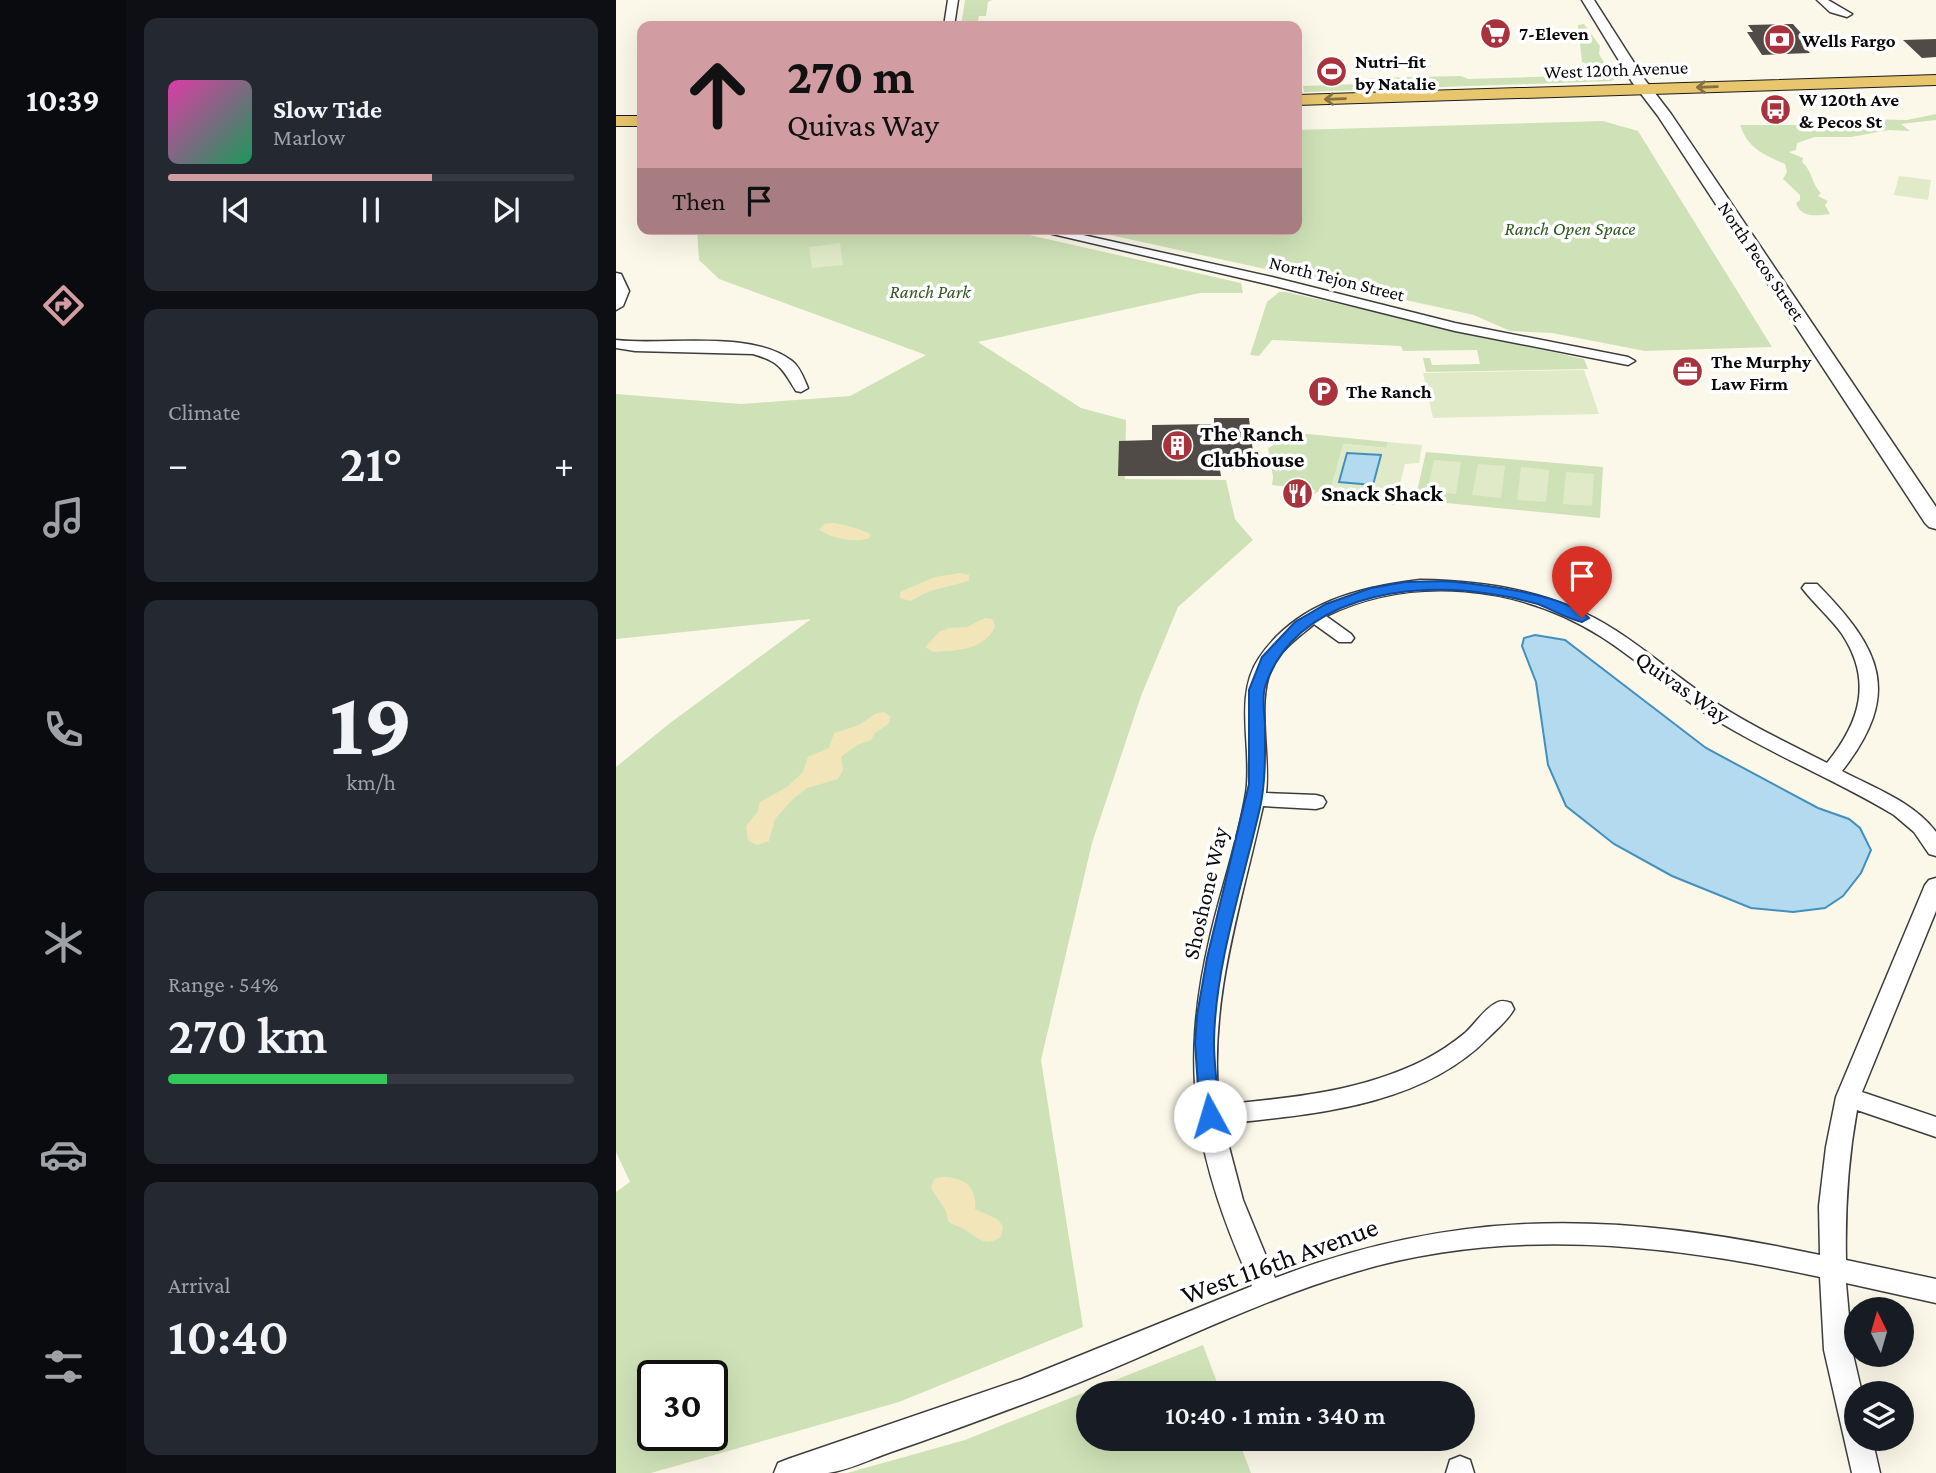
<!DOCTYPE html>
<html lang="en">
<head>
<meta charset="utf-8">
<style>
  body { margin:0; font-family:"Crimson Pro",serif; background:#242831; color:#f1f3f6; height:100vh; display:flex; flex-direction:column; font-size:26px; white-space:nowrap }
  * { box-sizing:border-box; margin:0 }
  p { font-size:23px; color:#9ea1a6 }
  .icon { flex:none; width:38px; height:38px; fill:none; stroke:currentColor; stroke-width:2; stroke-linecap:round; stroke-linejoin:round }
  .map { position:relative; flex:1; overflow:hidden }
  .details { display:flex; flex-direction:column; gap:18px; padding:18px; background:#0d0f14; width:490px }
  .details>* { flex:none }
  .top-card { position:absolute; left:21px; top:21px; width:665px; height:214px; border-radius:14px; box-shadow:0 7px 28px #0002; background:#d19da2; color:#111; overflow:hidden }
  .needle { width:46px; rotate:355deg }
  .tools { position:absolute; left:1228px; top:1297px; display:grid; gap:14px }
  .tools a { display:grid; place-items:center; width:70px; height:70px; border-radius:50%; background:#171b24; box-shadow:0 7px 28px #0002; font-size:35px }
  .speed { position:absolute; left:21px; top:1360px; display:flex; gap:14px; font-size:35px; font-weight:700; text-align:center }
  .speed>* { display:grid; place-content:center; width:91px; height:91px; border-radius:50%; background:#171b24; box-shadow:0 7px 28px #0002; line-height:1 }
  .speed .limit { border:4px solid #111; border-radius:10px; background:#fff; color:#111 }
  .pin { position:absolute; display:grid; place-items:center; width:60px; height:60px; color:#fff; margin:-72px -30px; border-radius:50% 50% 50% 0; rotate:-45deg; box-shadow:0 0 7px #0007 }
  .pin .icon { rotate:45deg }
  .me { position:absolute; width:77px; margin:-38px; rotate:354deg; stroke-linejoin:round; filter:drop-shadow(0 0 5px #0008) }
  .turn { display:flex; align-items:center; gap:24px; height:147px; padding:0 35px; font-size:32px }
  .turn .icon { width:91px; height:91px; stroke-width:2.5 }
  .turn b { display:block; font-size:49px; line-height:60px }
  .then { display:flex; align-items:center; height:66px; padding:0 35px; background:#0003; gap:14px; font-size:26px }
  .big { font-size:52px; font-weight:600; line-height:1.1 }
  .details .card { flex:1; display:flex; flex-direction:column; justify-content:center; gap:10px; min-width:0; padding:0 24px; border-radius:14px; background:#242831 }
  .details .dial { align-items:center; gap:0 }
  .dial b { font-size:91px; line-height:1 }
  .song { display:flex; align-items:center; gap:21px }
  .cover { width:84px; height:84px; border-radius:10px; background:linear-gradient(135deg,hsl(320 70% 55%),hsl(150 70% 35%)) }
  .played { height:7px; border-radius:4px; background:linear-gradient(90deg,#d19da2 65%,#363941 65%) }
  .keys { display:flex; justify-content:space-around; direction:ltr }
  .heat { display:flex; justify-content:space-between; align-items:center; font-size:38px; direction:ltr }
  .charge { height:10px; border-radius:5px; background:linear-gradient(90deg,#34c759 54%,#363941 0) }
  .trip { position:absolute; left:460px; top:1381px; width:399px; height:70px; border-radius:35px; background:#171b24; box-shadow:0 7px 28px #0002; font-weight:600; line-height:70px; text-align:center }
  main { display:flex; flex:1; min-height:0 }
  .menu { display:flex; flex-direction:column; width:126px; justify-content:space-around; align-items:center; background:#090b0e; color:#9ea1a6 }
  .menu .icon { width:49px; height:49px }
  .menu .active { color:#d19da2 }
  .menu b { font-size:32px; color:#f1f3f6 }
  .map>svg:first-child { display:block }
  .green { fill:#cfe2b7; fill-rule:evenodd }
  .sand { fill:#f3e5ba }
  .pitch { fill:#e0eac8 }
  .water { fill:#b3daee; stroke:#4390bc; stroke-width:2 }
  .building { fill:#514b47 }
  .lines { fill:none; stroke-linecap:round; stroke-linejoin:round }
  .minor-casing { stroke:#3d3d3d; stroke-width:3 }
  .tertiary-casing { stroke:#3d3d3d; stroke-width:3 }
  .primary-casing { stroke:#1b1b1b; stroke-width:2 }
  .minor { fill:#fff; fill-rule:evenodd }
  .tertiary { fill:#fff; fill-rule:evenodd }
  .primary { fill:#e8c66d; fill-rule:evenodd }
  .oneway { stroke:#847140 }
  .route { fill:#1a73e8; stroke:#114b97; stroke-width:2 }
  .labels { text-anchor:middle; stroke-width:7; stroke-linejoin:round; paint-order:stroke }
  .far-poi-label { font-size:19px; font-weight:bold; fill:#0a0a0a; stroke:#fff; text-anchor:start }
  .far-street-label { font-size:19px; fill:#0a0a0a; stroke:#fff }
  .far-park-label { font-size:19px; font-style:italic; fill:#305923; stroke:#fff }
  .poi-label { font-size:23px; font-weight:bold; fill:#0a0a0a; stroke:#fff; text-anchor:start }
  .street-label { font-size:23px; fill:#0a0a0a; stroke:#fff }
  .near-street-label { font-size:28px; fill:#0a0a0a; stroke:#fff }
</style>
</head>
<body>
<main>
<nav class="menu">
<b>10:39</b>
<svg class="icon active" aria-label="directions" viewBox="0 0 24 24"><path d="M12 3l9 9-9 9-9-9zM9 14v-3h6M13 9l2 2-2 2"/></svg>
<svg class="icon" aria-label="music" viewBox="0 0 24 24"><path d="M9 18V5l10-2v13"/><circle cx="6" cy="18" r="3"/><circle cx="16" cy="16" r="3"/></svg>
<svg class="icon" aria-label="phone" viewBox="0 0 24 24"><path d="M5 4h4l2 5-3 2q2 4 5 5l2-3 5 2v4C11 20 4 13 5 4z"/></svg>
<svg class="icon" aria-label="climate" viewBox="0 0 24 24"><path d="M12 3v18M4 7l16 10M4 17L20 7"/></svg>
<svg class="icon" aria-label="car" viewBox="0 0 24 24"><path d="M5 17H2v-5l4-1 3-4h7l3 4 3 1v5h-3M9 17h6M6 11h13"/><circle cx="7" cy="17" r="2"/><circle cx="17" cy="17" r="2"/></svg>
<svg class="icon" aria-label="filters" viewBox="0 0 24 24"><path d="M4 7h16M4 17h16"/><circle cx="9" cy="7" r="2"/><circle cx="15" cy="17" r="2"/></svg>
</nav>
<section class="details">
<div class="card">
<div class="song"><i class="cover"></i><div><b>Slow Tide</b><p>Marlow</p></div></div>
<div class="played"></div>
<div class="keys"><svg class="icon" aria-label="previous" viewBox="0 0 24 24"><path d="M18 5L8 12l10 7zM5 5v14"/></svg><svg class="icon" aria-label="pause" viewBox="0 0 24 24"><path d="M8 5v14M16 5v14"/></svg><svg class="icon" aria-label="next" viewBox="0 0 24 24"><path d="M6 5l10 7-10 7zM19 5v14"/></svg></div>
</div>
<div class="card"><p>Climate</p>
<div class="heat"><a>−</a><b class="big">21°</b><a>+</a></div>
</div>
<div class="card dial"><b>19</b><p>km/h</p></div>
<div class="card"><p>Range · 54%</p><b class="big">270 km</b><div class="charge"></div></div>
<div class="card"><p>Arrival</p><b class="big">10:40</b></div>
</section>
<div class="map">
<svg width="1320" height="1473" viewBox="0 0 1320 1473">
  <rect width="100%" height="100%" fill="#fcf8e9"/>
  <path class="green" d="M349 0H376L372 2 370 16H363L361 26H345Z
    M968 24 984 46 983 54 998 79 996 81 688 92 687 86 742 84 753 78 845 76 852 79 945 76 974 65 966 62 962 25Z
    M1320 114V120L1285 124 1294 131 1273 130 1235 137H1199L1181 143 1180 150 1173 152 1187 158 1186 162C1197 171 1195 184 1205 193L1202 196 1212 201 1209 205 1214 214C1200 216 1185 218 1180 203L1184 200V195L1167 179 1171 172 1169 164C1146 154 1132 148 1124 125H1181L1209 120 1234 119 1291 120Z
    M987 121 1022 131 1156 347 1029 351 936 333 894 331 858 315 467 229H681V130Z
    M81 229H387L625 283 627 293H584L362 342 465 408 510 420 509 479 610 480 619 519 637 540 562 607 525 696 476 843 425 1060 467 1327 283 1402 35 1473H0V1192L14 1182 0 1152V767L54 723 195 619 0 639V394L125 404 234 396 310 355 103 279 83 260ZM37 1376H96V1435H37Z
    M663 292H670L968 359 972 369 810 372 807 358H814L816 365 864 364 861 350 787 351 785 346 656 340 643 356 634 355 651 302Z
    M682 433 772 442 771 448 728 444 716 485 698 494 699 490 656 485 657 477 652 448Z
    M810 452 987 467 984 518 799 500Z
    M587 1345 605 1393H472V1438L622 1439 635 1473H231L349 1440Z"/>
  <path class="sand" d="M216 523C223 523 250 530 255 535L252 539C235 542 218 539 203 530L208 524Z
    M344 573 353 575V581L314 591 294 601 284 598V592L319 577Z
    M369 618 377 619 379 627C367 651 341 650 317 652L309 647 323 632 333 628 351 627Z
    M268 712 275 717 272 724 259 733 255 740 241 745 225 757 227 770 222 779 191 788 177 799 159 819 153 841 141 845 132 840 130 826 142 811 144 802 171 787 187 772 192 757 213 748 218 733 243 725 259 714Z
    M325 1177C347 1177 361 1185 359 1209L381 1219 387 1226 385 1237C368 1248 362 1237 348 1229 342 1225 337 1226 332 1221L330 1211 315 1188 318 1179Z"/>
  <path class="pitch" d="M1283 176 1315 180 1312 200 1278 195Z
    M224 243 227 265 196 268 193 247Z
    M968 370 983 414 817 418 807 373Z
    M772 442 806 445 803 463 789 464 779 505 712 499 727 444 770 448Z
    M818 460 845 462 840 494 811 491Z
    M862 464 889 466 885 498 856 495Z
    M905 467 933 470 930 502 901 500Z
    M950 472 978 474 976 506 947 504Z"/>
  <path class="water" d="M731 453 765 455 757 485 723 482Z
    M919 635 949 640 1090 748 1202 808 1233 819 1244 828 1255 850 1245 873 1227 896 1209 908 1177 912 1135 908 1056 876 998 844 950 806 932 765 920 682 906 646 908 638Z"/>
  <path class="building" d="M1177 24 1192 41H1187L1191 46H1188L1194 53 1146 55 1131 32H1137L1132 25Z
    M1320 39V57L1306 58 1287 40Z
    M598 418H633L637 452H642L644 469 604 470 605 476H502L503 441 536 440V425L598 424Z"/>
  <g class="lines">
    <defs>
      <path id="minor" d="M332 0H342L338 26H328Z
        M1201 0H1212L1236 14 1231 17 1214 12Z
        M415 229H440L656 277 839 323 1012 357 1019 361 1012 365 839 331 655 285Z
        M0 273 5 274 13 291 7 306 0 310Z
        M0 340C49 346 135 329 176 361 184 367 188 379 192 388L185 392 180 391C166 368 164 362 137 354L19 351 0 348Z
        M804 580C873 581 940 592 999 630 1032 651 1061 677 1094 699 1131 724 1172 743 1211 763 1244 722 1257 681 1226 634 1214 617 1198 604 1186 588L1189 584H1201C1265 649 1287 693 1226 771 1258 788 1298 802 1320 832V856L1313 854 1298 832 1278 815C1220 780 1157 755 1100 720 1059 695 1024 661 984 636 903 585 796 574 710 616L735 634 738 638 735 642H723L698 624C684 636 668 647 659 662 638 696 655 754 650 793L700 795 707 797 710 802 707 807 700 809 647 806C625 906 592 1002 603 1105 674 1098 744 1092 808 1060 822 1053 837 1043 849 1033 859 1024 868 1009 880 1003 885 1000 890 1001 895 1003L898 1009C892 1020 882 1028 873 1037 805 1107 697 1114 607 1124L627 1200 659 1278C850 1205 1007 1213 1204 1255L1203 1206 1210 1147 1220 1097 1309 885 1313 880 1320 878V911L1246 1092 1320 1117V1137L1241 1110C1232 1160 1229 1209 1230 1260L1320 1279V1303L1230 1283 1236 1350 1246 1393H1241V1438H1256L1264 1473H1236L1208 1350 1204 1277C1051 1244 892 1226 739 1272 634 1303 536 1355 434 1394 381 1414 328 1434 275 1452 255 1459 233 1470 212 1473 195 1473 175 1473 158 1473L162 1463 172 1459 406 1379 636 1286C580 1160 562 1074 594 937 605 889 622 842 630 793 637 750 617 696 643 658 680 603 743 587 804 580Z
        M844 1456 854 1460 858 1473H830L834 1460Z"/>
      <path id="tertiary" d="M966 0H978L1029 80 1055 114 1320 507V529L1313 527 1309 523 1042 116 1016 82Z"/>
      <path id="primary" d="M1320 75V85L681 105V95Z
        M0 116H26V126H0Z"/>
    </defs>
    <use href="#minor" class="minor-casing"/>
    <use href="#tertiary" class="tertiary-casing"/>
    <use href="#primary" class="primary-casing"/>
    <use href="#minor" class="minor"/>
    <use href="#tertiary" class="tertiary"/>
    <use href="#primary" class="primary"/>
  </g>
  <defs><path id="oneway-shaft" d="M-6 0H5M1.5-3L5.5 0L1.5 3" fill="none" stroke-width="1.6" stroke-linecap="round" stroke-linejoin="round" transform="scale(1.75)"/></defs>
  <g class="oneway">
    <use href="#oneway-shaft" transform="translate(1091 87) rotate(178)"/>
    <use href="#oneway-shaft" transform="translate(719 99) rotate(178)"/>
  </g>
  <path class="route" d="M829 581C864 584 949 594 973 618L966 622C950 618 937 610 922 604 907 600 890 596 875 594 794 580 678 597 649 687 646 697 648 712 649 723 649 752 650 780 644 808 627 882 599 966 598 1042 598 1067 602 1092 604 1116L601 1122 594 1125 587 1122 584 1116 579 1043 581 1015 591 958 633 784V690L646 657 679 622 710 604 755 588 789 582Z"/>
  <defs>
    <symbol id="supermarket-disc" viewBox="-11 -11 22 22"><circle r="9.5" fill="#a9333c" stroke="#fff"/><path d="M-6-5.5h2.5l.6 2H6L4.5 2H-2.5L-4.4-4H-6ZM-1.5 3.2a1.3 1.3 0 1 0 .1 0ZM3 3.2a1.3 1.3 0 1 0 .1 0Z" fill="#fff"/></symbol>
    <symbol id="bank-disc" viewBox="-11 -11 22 22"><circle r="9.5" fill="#a9333c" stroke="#fff"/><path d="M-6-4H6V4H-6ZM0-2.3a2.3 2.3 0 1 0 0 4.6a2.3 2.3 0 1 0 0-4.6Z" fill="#fff"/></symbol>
    <symbol id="stadium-disc" viewBox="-11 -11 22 22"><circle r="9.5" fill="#a9333c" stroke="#fff"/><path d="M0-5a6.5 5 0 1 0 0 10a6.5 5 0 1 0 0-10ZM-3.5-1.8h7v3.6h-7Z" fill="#fff"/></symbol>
    <symbol id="bus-disc" viewBox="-11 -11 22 22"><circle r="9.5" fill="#a9333c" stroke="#fff"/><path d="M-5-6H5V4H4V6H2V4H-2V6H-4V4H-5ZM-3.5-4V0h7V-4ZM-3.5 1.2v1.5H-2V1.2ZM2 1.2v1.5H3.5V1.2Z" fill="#fff"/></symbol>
    <symbol id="office-disc" viewBox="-11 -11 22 22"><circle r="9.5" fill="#a9333c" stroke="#fff"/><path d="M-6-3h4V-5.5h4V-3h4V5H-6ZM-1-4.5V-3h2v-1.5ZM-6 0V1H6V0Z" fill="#fff"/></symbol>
    <symbol id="parking-disc" viewBox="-11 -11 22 22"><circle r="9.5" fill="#a9333c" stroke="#fff"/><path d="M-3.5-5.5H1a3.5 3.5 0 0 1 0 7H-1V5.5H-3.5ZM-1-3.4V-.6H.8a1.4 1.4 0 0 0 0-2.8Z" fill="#fff"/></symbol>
    <symbol id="building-disc" viewBox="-11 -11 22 22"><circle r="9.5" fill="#a9333c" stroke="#fff"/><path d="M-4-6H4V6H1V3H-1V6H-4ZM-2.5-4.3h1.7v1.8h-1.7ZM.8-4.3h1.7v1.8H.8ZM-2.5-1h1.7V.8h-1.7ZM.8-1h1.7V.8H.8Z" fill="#fff"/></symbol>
    <symbol id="restaurant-disc" viewBox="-11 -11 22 22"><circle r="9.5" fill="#a9333c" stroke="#fff"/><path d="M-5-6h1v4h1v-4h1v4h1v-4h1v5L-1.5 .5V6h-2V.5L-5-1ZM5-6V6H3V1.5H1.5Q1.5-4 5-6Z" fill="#fff"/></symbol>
  </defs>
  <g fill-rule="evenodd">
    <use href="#supermarket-disc" x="862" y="16" width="35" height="35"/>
    <use href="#bank-disc" x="1146" y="22" width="35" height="35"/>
    <use href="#stadium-disc" x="698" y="54" width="35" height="35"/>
    <use href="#bus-disc" x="1142" y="92" width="35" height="35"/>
    <use href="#office-disc" x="1054" y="354" width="35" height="35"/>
    <use href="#parking-disc" x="690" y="374" width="35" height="35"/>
    <use href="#building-disc" x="544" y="428" width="35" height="35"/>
    <use href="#restaurant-disc" x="664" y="476" width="35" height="35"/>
  </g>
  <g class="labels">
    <g class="far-poi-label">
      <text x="903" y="40">7-Eleven</text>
      <text x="1186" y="47">Wells Fargo</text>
      <text x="739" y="68">Nutri–fit<tspan x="739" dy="22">by Natalie</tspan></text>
      <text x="1183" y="106">W 120th Ave<tspan x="1183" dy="22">&amp; Pecos St</tspan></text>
      <text x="1095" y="368">The Murphy<tspan x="1095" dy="22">Law Firm</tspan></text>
      <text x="730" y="398">The Ranch</text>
    </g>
    <g class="far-street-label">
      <text transform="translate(1000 69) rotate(-2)" y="7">West 120th Avenue</text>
      <text transform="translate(1146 261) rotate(56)" y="7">North Pecos Street</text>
      <text transform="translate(721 278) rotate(14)" y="7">North Tejon Street</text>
    </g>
    <g class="far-park-label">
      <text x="954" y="235">Ranch Open Space</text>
      <text x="314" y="298">Ranch Park</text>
    </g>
    <g class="poi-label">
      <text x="584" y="441">The Ranch<tspan x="584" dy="26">Clubhouse</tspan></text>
      <text x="705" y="501">Snack Shack</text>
    </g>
    <g class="street-label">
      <text transform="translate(1067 687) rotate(35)" y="8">Quivas Way</text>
      <text transform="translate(589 893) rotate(-77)" y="8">Shoshone Way</text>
    </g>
    <g class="near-street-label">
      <text transform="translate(663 1260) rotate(-20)" y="10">West 116th Avenue</text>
    </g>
  </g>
</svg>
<div class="tools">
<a><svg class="needle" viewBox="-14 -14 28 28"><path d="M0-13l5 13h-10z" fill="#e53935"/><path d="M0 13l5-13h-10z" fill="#9ea1a6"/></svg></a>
<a><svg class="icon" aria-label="layers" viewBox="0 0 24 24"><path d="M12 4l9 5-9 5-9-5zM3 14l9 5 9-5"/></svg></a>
</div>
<div class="speed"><div class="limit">30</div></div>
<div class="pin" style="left:966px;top:618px;background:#d93025"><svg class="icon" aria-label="arrive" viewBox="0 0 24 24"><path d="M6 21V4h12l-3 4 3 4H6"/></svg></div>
<svg class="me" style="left:594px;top:1116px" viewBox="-20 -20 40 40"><circle r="19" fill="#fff"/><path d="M0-13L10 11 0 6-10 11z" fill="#1a73e8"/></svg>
<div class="trip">10:40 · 1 min · 340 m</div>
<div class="top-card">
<div class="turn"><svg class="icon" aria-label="ahead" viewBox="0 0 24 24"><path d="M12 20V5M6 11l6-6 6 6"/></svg><div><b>270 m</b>Quivas Way</div></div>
<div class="then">Then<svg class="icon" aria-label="arrive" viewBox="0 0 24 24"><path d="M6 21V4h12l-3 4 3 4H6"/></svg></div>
</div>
</div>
</main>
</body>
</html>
